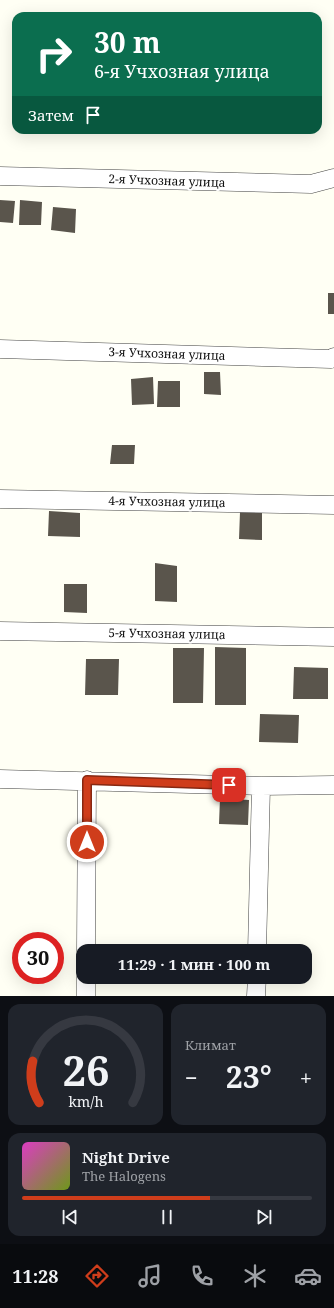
<!DOCTYPE html>
<html lang="ru">
<head>
<meta charset="utf-8">
<style>
  body { margin:0; font-family:"Noto Serif",serif; background:#20242c; color:#f1f3f6; height:100vh; display:flex; flex-direction:column; font-size:15px; white-space:nowrap }
  * { box-sizing:border-box; margin:0 }
  p { font-size:13px; color:#9ea1a6 }
  .icon { flex:none; width:22px; height:22px; fill:none; stroke:currentColor; stroke-width:2; stroke-linecap:round; stroke-linejoin:round }
  .map { position:relative; height:996px; overflow:hidden }
  .side { display:flex; flex-direction:column; gap:8px; padding:8px; background:#0d0f14; flex:1 }
  .side>* { flex:none }
  .hud { position:absolute; left:12px; top:12px; width:310px; height:122px; border-radius:12px; box-shadow:0 4px 16px #0002; background:#0b6e4f; color:#fff; overflow:hidden }
  .speed { position:absolute; left:12px; top:932px; display:flex; gap:8px; font-size:20px; font-weight:700; text-align:center }
  .speed>* { display:grid; place-content:center; width:52px; height:52px; border-radius:50%; background:#171b24; box-shadow:0 4px 16px #0002; line-height:1 }
  .speed .limit { border:6px solid #d22; background:#fff; color:#111 }
  .pin { position:absolute; display:grid; place-items:center; width:34px; height:34px; color:#fff; margin:-17px; border-radius:8px; box-shadow:0 2px 6px #0006 }
  .me { position:absolute; width:44px; margin:-22px; rotate:0deg; stroke-linejoin:round; filter:drop-shadow(0 0 3px #0008) }
  .turn { display:flex; align-items:center; gap:14px; height:84px; padding:0 16px; font-size:18px }
  .turn .icon { width:52px; height:52px; stroke-width:2.5 }
  .turn b { display:block; font-size:28px; line-height:34px }
  .then { display:flex; align-items:center; height:38px; padding:0 16px; background:#0003; gap:8px; font-size:15px }
  .big { font-size:30px; font-weight:700; line-height:1.1 }
  .side .tile { flex:1; display:flex; flex-direction:column; justify-content:center; gap:6px; min-width:0; padding:0 14px; border-radius:12px; background:#20242c }
  .side .dial { align-items:center; gap:0 }
  .dial svg { height:104px; overflow:visible; fill:none; stroke:#363941; stroke-width:7; stroke-linecap:round; text-anchor:middle }
  .dial text { fill:#f1f3f6; stroke:none }
  .song { display:flex; align-items:center; gap:12px }
  .cover { width:48px; height:48px; border-radius:6px; background:linear-gradient(135deg,hsl(310 70% 55%),hsl(80 70% 35%)) }
  .played { height:4px; border-radius:2px; background:linear-gradient(90deg,#cf3d1b 65%,#363941 65%) }
  .keys { display:flex; justify-content:space-around; direction:ltr }
  .heat { display:flex; justify-content:space-between; align-items:center; font-size:22px; direction:ltr }
  .side .tiles { flex:1; display:grid; gap:8px; grid-template-columns:1fr 1fr }
  .tile:last-child { grid-column:span 2 }
  .trip { position:absolute; left:76px; top:944px; width:236px; height:40px; border-radius:12px; background:#171b24; box-shadow:0 4px 16px #0002; font-weight:700; line-height:40px; text-align:center }
  .tabs { display:flex; height:64px; justify-content:space-around; align-items:center; background:#090b0e; color:#9ea1a6 }
  .tabs .icon { width:28px; height:28px }
  .tabs .selected { color:#cf3d1b }
  .tabs b { font-size:18px; color:#f1f3f6 }
  .map>svg:first-child { display:block }
  .building { fill:#5a554c }
  .lines { fill:none; stroke-linecap:round; stroke-linejoin:round }
  .minor-casing { stroke:#444; stroke-width:19 }
  .minor { stroke:#fff; stroke-width:18 }
  .route-casing { stroke:#872812; stroke-width:10 }
  .route { stroke:#cf3d1b; stroke-width:7 }
  .labels { text-anchor:middle; stroke-width:4; stroke-linejoin:round; paint-order:stroke }
  .street-label { font-size:12px; fill:#111; stroke:#fff }
</style>
</head>
<body>
<div class="map">
<svg width="334" height="996" viewBox="0 0 334 996">
  <rect width="100%" height="100%" fill="#fffff4"/>
  <path class="building" d="M0 200 15 201 13 223 0 222Z
    M20 200 42 202 41 225H19Z
    M53 207 76 209 75 233 51 230Z
    M328 293H334V314H328Z
    M204 372H220L221 395 204 394Z
    M153 377 154 404 132 405 131 379Z
    M158 381H180V407H157Z
    M112 445H135L134 464H110Z
    M49 511 80 513V537L48 536Z
    M240 512H262V540L239 539Z
    M155 563 177 566V602L155 601Z
    M64 584H87V613L64 612Z
    M215 647 246 648V705H215Z
    M173 648H204L203 703H173Z
    M86 659H119L118 695H85Z
    M294 667 328 668V699H293Z
    M260 714 299 715 298 743 259 742Z
    M220 798 249 800 248 825 219 824Z"/>
  <g class="lines">
    <defs>
      <path id="minor" d="M0 176 311 184 334 178
        M0 349 331 359 334 357
        M0 499 334 505
        M0 631 334 637
        M0 779 261 786 334 785
        M86 951 87 780
        M257 951 261 786
        M86 996V977
        M256 996 257 977"/>
    </defs>
    <use href="#minor" class="minor-casing"/>
    <use href="#minor" class="minor"/>
  </g>
  <g class="lines">
    <defs>
      <path id="route" d="M87 842V780L229 785"/>
    </defs>
    <use href="#route" class="route-casing"/>
    <use href="#route" class="route"/>
  </g>
  <g class="labels">
    <g class="street-label">
      <text transform="translate(167 181) rotate(2)" y="4">2-я Учхозная улица</text>
      <text transform="translate(167 354) rotate(2)" y="4">3-я Учхозная улица</text>
      <text transform="translate(167 502) rotate(1)" y="4">4-я Учхозная улица</text>
      <text transform="translate(167 634) rotate(1)" y="4">5-я Учхозная улица</text>
    </g>
  </g>
</svg>
<div class="speed"><div class="limit">30</div></div>
<div class="pin" style="left:229px;top:785px;background:#d93025"><svg class="icon" aria-label="arrive" viewBox="0 0 24 24"><path d="M6 21V4h12l-3 4 3 4H6"/></svg></div>
<svg class="me" style="left:87px;top:842px" viewBox="-20 -20 40 40"><circle r="17" fill="#cf3d1b" stroke="#fff" stroke-width="3"/><path d="M0-11L8 9 0 5-8 9z" fill="#fff"/></svg>
<div class="trip">11:29 · 1 мин · 100 m</div>
<div class="hud">
<div class="turn"><svg class="icon" aria-label="right" viewBox="0 0 24 24"><path d="M7 20v-9h11M14 6l5 5-5 5"/></svg><div><b>30 m</b>6-я Учхозная улица</div></div>
<div class="then">Затем<svg class="icon" aria-label="arrive" viewBox="0 0 24 24"><path d="M6 21V4h12l-3 4 3 4H6"/></svg></div>
</div>
</div>
<section class="side">
<div class="tiles">
<div class="tile dial"><svg viewBox="0 0 100 80">
<path d="M14 69A42 42 0 1 1 86 69"/>
<path d="M14 69A42 42 0 0 1 9 37" stroke="#cf3d1b"/>
<text x="50" y="56" font-size="32" font-weight="700">26</text>
<text x="50" y="72" font-size="11">km/h</text>
</svg></div>
<div class="tile"><p>Климат</p>
<div class="heat"><a>−</a><b class="big">23°</b><a>+</a></div>
</div>
<div class="tile">
<div class="song"><i class="cover"></i><div><b>Night Drive</b><p>The Halogens</p></div></div>
<div class="played"></div>
<div class="keys"><svg class="icon" aria-label="previous" viewBox="0 0 24 24"><path d="M18 5L8 12l10 7zM5 5v14"/></svg><svg class="icon" aria-label="pause" viewBox="0 0 24 24"><path d="M8 5v14M16 5v14"/></svg><svg class="icon" aria-label="next" viewBox="0 0 24 24"><path d="M6 5l10 7-10 7zM19 5v14"/></svg></div>
</div>
</div>
</section>
<nav class="tabs">
<b>11:28</b>
<svg class="icon selected" aria-label="directions" viewBox="0 0 24 24"><path d="M12 3l9 9-9 9-9-9zM9 14v-3h6M13 9l2 2-2 2"/></svg>
<svg class="icon" aria-label="music" viewBox="0 0 24 24"><path d="M9 18V5l10-2v13"/><circle cx="6" cy="18" r="3"/><circle cx="16" cy="16" r="3"/></svg>
<svg class="icon" aria-label="phone" viewBox="0 0 24 24"><path d="M5 4h4l2 5-3 2q2 4 5 5l2-3 5 2v4C11 20 4 13 5 4z"/></svg>
<svg class="icon" aria-label="climate" viewBox="0 0 24 24"><path d="M12 3v18M4 7l16 10M4 17L20 7"/></svg>
<svg class="icon" aria-label="car" viewBox="0 0 24 24"><path d="M5 17H2v-5l4-1 3-4h7l3 4 3 1v5h-3M9 17h6M6 11h13"/><circle cx="7" cy="17" r="2"/><circle cx="17" cy="17" r="2"/></svg>
</nav>
</body>
</html>
